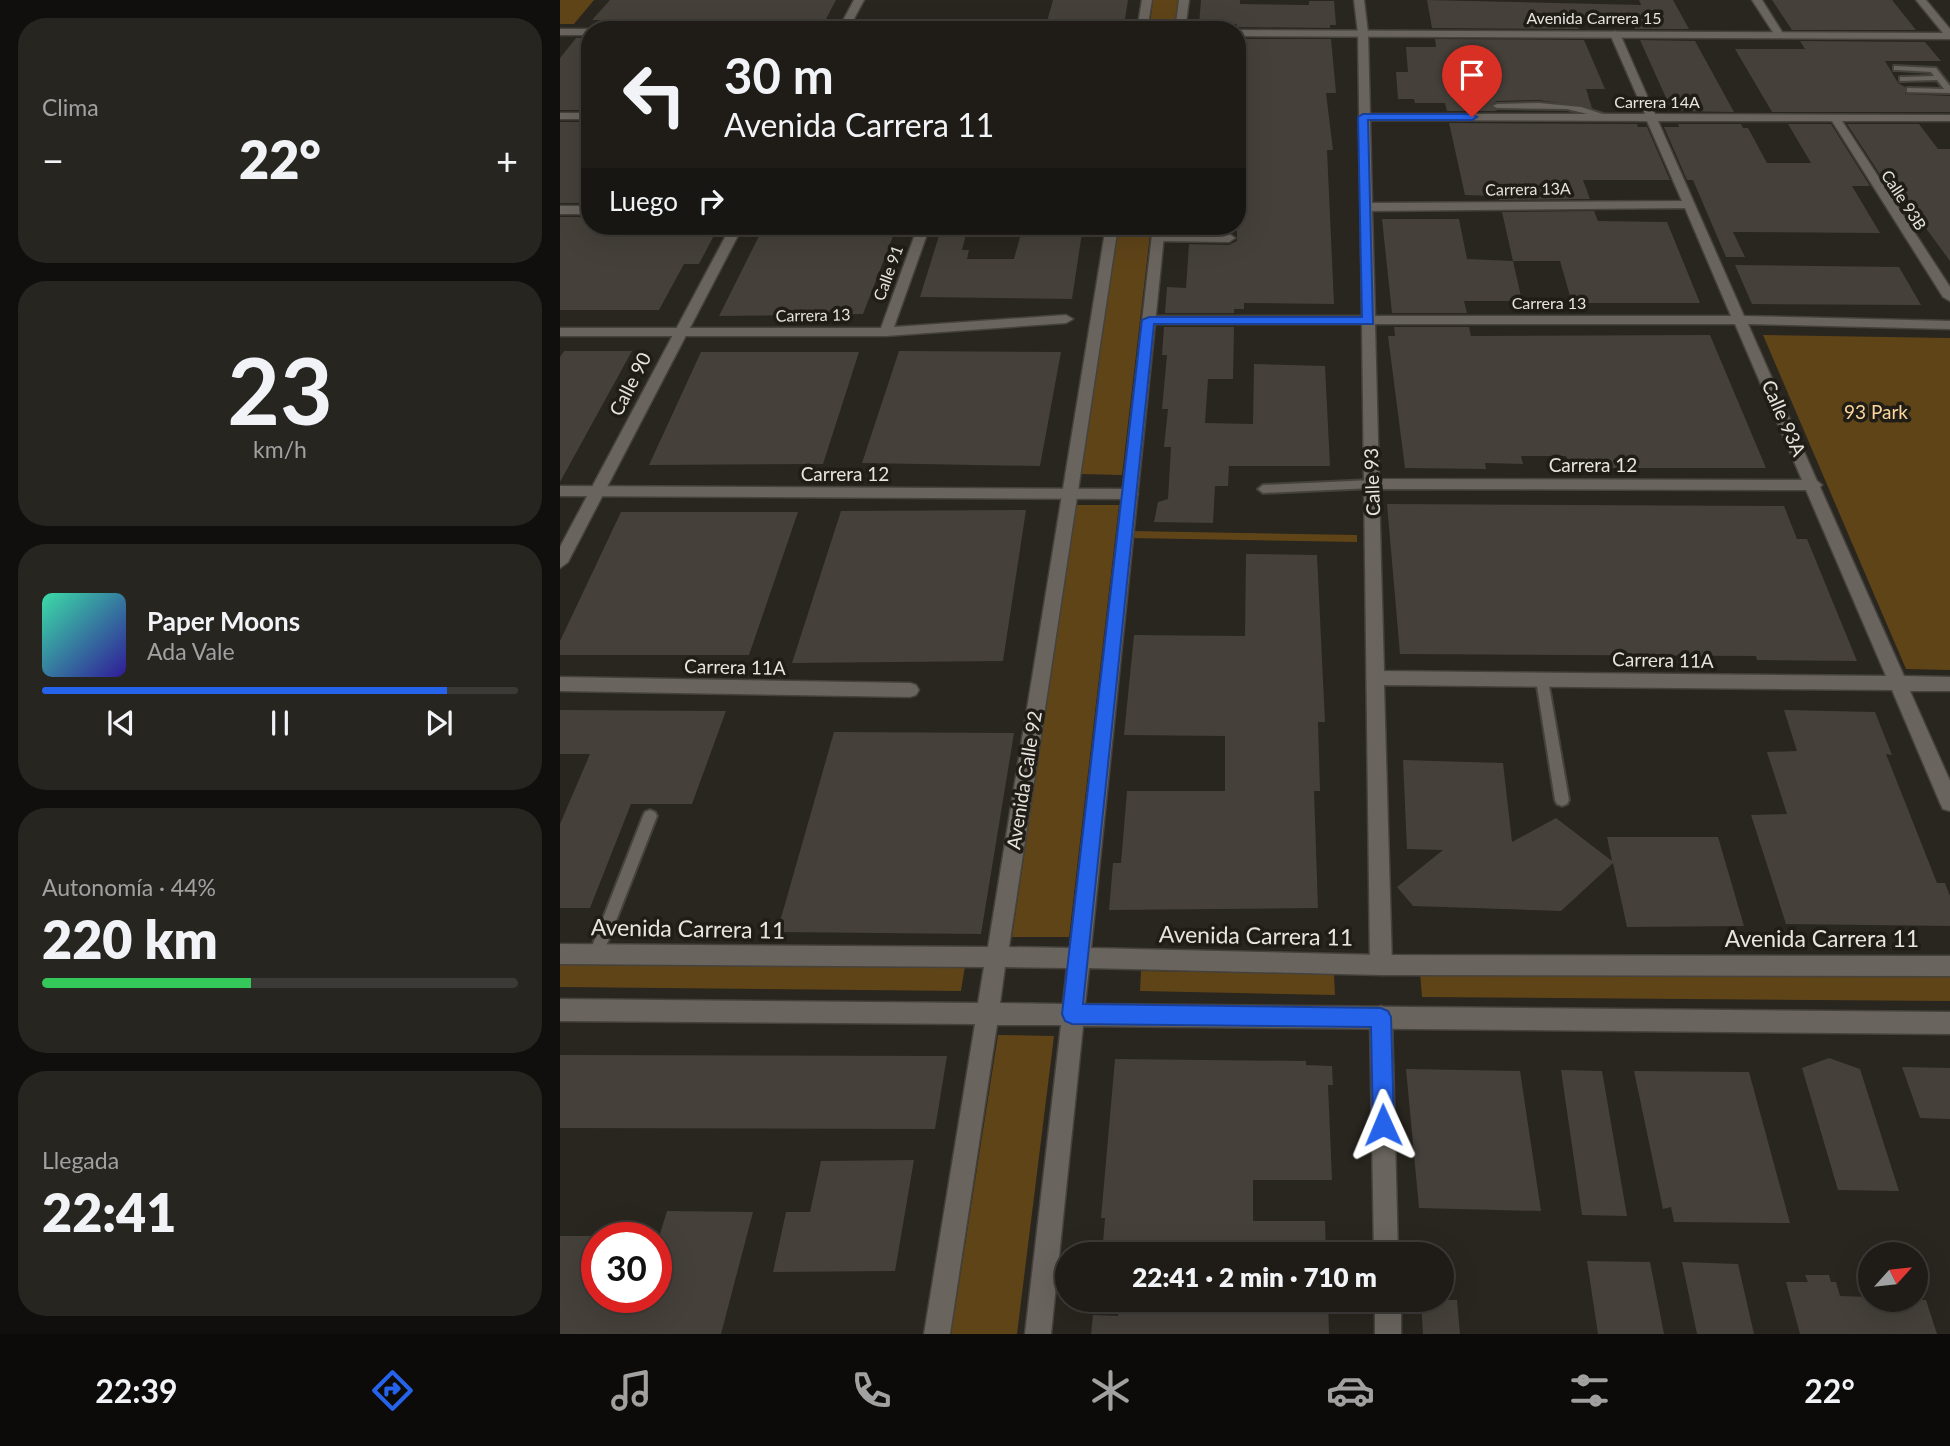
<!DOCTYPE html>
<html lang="es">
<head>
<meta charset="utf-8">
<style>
  body { margin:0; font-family:Lato,sans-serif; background:#272520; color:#f1f3f6; height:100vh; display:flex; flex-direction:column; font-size:26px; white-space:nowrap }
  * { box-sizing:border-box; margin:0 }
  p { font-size:23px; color:#a1a1a1 }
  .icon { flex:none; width:38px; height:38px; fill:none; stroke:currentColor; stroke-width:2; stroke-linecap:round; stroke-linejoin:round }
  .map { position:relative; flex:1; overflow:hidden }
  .side { display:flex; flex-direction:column; gap:18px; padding:18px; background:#110f0d; width:560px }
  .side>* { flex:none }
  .guide { position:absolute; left:21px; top:21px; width:665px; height:214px; border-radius:28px; box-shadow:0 7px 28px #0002,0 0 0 2px #3c3a36; background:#1f1c17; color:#f1f3f6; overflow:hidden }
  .needle { width:46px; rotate:63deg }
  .buttons { position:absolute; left:1298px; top:1242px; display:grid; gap:14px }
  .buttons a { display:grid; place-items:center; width:70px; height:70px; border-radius:50%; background:#1f1c17; box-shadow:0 7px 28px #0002,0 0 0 2px #3c3a36; font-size:35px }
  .speed { position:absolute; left:21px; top:1222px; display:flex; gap:14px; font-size:35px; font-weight:700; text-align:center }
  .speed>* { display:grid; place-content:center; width:91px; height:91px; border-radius:50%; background:#1f1c17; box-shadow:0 7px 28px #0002,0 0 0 2px #3c3a36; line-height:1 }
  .speed .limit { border:10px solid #d22; background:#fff; color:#111 }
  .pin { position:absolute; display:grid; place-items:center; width:60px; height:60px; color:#fff; margin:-72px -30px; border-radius:50% 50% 50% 0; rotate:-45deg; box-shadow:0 0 7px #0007 }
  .pin .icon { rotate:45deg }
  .me { position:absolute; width:77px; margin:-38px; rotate:359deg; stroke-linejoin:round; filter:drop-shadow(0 0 5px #0008) }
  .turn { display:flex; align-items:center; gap:24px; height:147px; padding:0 28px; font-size:32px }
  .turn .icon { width:91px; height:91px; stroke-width:2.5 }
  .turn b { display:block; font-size:49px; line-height:60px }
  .then { display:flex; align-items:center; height:66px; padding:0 28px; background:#0003; gap:14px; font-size:26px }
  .big { font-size:52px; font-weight:800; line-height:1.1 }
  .side .widget { flex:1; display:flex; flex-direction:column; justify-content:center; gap:10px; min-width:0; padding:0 24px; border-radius:28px; background:#272520 }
  .side .dial { align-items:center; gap:0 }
  .dial b { font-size:91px; line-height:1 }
  .song { display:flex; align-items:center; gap:21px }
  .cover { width:84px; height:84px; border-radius:10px; background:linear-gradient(135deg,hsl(160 70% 55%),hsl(250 70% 35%)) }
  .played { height:7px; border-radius:4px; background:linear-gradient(90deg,#2563eb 85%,#3c3a36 85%) }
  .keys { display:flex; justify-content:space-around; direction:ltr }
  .heat { display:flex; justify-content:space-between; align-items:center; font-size:38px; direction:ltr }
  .charge { height:10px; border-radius:5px; background:linear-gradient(90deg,#34c759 44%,#3c3a36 0) }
  .trip { position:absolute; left:495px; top:1242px; width:399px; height:70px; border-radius:35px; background:#1f1c17; box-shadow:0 7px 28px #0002,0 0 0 2px #3c3a36; font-weight:800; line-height:70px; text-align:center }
  .tab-bar { display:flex; height:112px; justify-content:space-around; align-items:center; background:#0c0b09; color:#a1a1a1 }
  .tab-bar .icon { width:49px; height:49px }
  .tab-bar .active { color:#2563eb }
  .tab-bar b { font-size:32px; color:#f1f3f6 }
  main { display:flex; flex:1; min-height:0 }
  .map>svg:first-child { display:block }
  .green { fill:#5f4418 }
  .building { fill:#45403a }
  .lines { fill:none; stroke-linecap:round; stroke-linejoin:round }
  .lane-casing { stroke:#45413d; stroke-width:4 }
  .street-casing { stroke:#45413d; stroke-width:3 }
  .secondary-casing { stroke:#45413d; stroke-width:3 }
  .lane { fill:#69645d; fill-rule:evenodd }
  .street { fill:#69645d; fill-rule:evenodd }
  .secondary { fill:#69645d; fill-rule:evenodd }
  .route { fill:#2563eb; stroke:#184099; stroke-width:2 }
  .labels { text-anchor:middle; stroke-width:7; stroke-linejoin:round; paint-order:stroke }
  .far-street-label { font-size:16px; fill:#e7e4e0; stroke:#201c16 }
  .street-label { font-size:19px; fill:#e7e4e0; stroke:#201c16 }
  .park-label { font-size:19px; fill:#fcd59c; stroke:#201c16 }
  .near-street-label { font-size:23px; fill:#e7e4e0; stroke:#201c16 }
</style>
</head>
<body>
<main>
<section class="side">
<div class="widget"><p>Clima</p>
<div class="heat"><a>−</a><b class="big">22°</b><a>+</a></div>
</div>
<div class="widget dial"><b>23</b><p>km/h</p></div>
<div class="widget">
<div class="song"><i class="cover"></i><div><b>Paper Moons</b><p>Ada Vale</p></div></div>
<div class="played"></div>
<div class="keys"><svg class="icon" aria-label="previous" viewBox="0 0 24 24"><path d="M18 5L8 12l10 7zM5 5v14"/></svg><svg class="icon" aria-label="pause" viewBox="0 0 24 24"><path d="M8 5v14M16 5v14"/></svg><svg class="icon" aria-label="next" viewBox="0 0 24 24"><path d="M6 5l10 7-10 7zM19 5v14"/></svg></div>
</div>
<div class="widget"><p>Autonomía · 44%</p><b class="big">220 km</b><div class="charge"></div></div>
<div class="widget"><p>Llegada</p><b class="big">22:41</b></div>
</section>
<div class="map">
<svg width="1390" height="1334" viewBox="0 0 1390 1334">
  <rect width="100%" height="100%" fill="#29251f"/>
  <path class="green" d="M0 0H34L14 24H0Z
    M593 0H619L617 24H590Z
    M557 226H591L562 475 520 474Z
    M1203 335 1390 338V670L1346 669Z
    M516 505H559L509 937H452Z
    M570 531 797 535V542L569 538Z
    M0 955 405 966 401 991 0 987Z
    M581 971 774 974 775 995 580 991Z
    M860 972 1390 975V1001L862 997Z
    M438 1035 494 1036 457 1334H391Z"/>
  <path class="building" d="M50 0H276L265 21 32 20Z
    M493 0H568L564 25H486Z
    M641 0H680V4L749 5V1H774L776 25H770V28L677 27V24H639Z
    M867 0 1081 5 1079 0H1113L1129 29H1075L1073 24 1016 23 1019 29 872 28Z
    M1212 0H1332L1356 30H1232Z
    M16 38H30V110H0V58Z
    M677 39H771L776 93H766L773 150H767L774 304 684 303V309H674V313H605L607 287 626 288 629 244 669 245 677 241Z
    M875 39 1024 40 1045 89H1026L1032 108 979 100 937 101 931 105 937 111H989H887L885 103H855L854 99H838L836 72H848L846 47H876Z
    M1080 40 1135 41 1174 112 1112 111Z
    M1240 41 1365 42 1381 61H1325L1338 83 1345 87V94L1390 96V112H1212L1175 49H1245Z
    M0 122H30V203H0Z
    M889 123 1077 124 1078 127H1087L1110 180H1023L1030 199 939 200 938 196 905 195Z
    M1118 124H1181L1183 128H1188L1207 163H1251L1228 124H1271L1310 186H1292L1320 233 1173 232 1185 257H1166L1133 180H1127L1104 127H1119Z
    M1287 124H1359L1378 149H1390V261L1340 193 1327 185Z
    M1034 211 1038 221 1107 222 1140 303H1012L1000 261H953L942 212Z
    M0 217H30V226H159L139 264H124L99 310H0Z
    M822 219H899L907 259 953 261 962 301H904L907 313H832Z
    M204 226H337L303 314 159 316Z
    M382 226H408L402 250H409L407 259H454L463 226H523L512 299 360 297Z
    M1175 265 1339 267 1361 305 1192 304Z
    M604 327H674L673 379H648L645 423 693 424 694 364 765 366 770 466H669L668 486H655L653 523 594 522 598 502 608 499 611 447H604L608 409H602L607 355H602Z
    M834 327H909L911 336 1150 335 1206 468H1010L1006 456H961L963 464 925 463 926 469 845 468 828 336H835Z
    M4 351H72L0 482V357Z
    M339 351 501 352 480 466 302 463Z
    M141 352H299L263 464 89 465Z
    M827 504 1224 506 1237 539H1247L1297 661 1197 660 1196 656 840 654Z
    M466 510 443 661 232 663 281 511Z
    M61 512H238L189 655H0V641Z
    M686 554 757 555 765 722H758L760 791H754L758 908 549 910 553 863H561L567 791H665V736L564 735 574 635 685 636Z
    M0 710 166 711 132 804H71L30 908H0V824L30 754H0Z
    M1224 710 1315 712 1332 755 1326 754 1377 883H1385L1390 896V926L1226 924 1191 815 1227 814 1207 752 1237 751Z
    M274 732 454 733 421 934 217 932Z
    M843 760 943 763 952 842 996 818 1052 861 1047 837H1158L1184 926 1067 927 1053 863 1001 911 853 906 837 887 883 850 847 849Z
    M0 1055 387 1056 375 1129 0 1128Z
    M1269 1058 1300 1069 1339 1191 1278 1190 1242 1068Z
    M555 1059 746 1061V1065L772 1066 773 1085H768L772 1180H693V1221H765L766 1255H542L545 1218H541Z
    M1342 1067 1390 1068V1119L1360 1118Z
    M846 1069 960 1071 981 1211 859 1208Z
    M1001 1070 1042 1071 1067 1216 1022 1215Z
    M1074 1071 1189 1072 1230 1223 1114 1222 1111 1207 1103 1209Z
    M354 1160 335 1271 213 1272 226 1212H250L261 1161Z
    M107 1211 193 1212 161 1334H0V1236H37V1297H96V1237H99Z
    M1027 1261 1090 1262 1104 1334H1038Z
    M1122 1262 1178 1264 1194 1334H1137Z
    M1245 1275H1269L1271 1282H1276L1280 1296 1311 1297V1300H1366L1377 1334H1240L1226 1282H1248Z
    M559 1300H768L769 1334H531L533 1315 558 1316Z
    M861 1300H897L900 1334H863Z"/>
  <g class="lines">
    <defs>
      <path id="lane" d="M1334 66 1376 68 1390 86V93L1347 92V88H1350L1384 89 1377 80 1340 81V77H1343L1374 76 1371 72 1337 70H1334Z
        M979 103 1021 107 1052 117 1048 119 1007 109 937 108 933 106 937 104Z
        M812 480 817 484 812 488 703 493 698 489 703 485Z
        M982 675 986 677 988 680 1009 800 1007 804 1002 806 997 804 995 800 976 680 978 677Z
        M90 810 95 812 97 816 43 954 41 959 36 961 31 959 29 954 83 816 85 812Z"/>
      <path id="street" d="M794 0H804L808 33 810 114H1085L1050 34 1055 31 1060 34 1095 114 1390 115V121H1282L1390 287V301L1383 297 1272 121H1098L1184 316 1390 321V329L1188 324 1257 481 1262 485 1260 487 1344 676 1390 677V691H1350L1390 781V811L1383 809 1380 803 1332 690 824 685 832 965 828 972 821 975 814 972 810 965 802 324H589L582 320 589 316H802L798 33ZM810 120 1087 121 1122 201 812 203ZM1125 208 1171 316H815L812 211ZM815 324H1175L1242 480 819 479ZM819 489 1246 490 1326 676 824 671Z
        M1192 0H1202L1224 35 1222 37H1216Z
        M0 113H30V119H0Z
        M0 206H30V214H0Z
        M358 226H370L334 327 506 315 513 319 506 323 326 336H0V328H321Z
        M598 234H669L675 238 669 242 594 241V235Z
        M0 486 570 489 578 494 570 499 0 496Z
        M0 677 350 683 356 685 359 690 356 695 350 697 0 691Z
        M821 1006 829 1009 832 1017 838 1255H814L810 1017 813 1009Z
        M815 1300H841V1334H815Z"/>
      <path id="secondary" d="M294 0H304L288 30H278Z
        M582 0H592L587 30H577Z
        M619 0H629L625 30H615Z
        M1356 0H1366L1390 29V39L677 36V30L1383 33Z
        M0 29H30L33 30H30V35H0Z
        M171 226H183L8 562 0 568V547Z
        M546 226H558L449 947 510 948 593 226H605L531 948 821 955 1390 956V976L821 975 529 968 525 1004 1390 1012V1034L523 1026 491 1334H465L501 1025H437L390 1334H364L415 1024 0 1021V999L418 1003 424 967 0 964V944L428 947ZM445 967 507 968 503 1004 440 1003Z"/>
    </defs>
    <use href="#lane" class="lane-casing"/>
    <use href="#street" class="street-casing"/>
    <use href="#secondary" class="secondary-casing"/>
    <use href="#lane" class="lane"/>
    <use href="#street" class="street"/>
    <use href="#secondary" class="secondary"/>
  </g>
  <path class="route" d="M803 114H912L917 117 912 120H808L813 324H594L523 1004 821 1008 828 1011 831 1017 834 1125 831 1132 823 1135 816 1132 813 1125 811 1027 512 1024 505 1021 502 1014 582 320 589 317H802L798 117Z"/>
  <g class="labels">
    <g class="far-street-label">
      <text x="1034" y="24">Avenida Carrera 15</text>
      <text x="1097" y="108">Carrera 14A</text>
      <text transform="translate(968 189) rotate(-1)" y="6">Carrera 13A</text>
      <text transform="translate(1344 200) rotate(57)" y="6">Calle 93B</text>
      <text transform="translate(328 273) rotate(-70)" y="6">Calle 91</text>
      <text x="989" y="309">Carrera 13</text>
      <text transform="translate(253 315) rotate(-1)" y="6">Carrera 13</text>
    </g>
    <g class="street-label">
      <text transform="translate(70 384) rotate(-63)" y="7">Calle 90</text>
      <text transform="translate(1224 418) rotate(66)" y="7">Calle 93A</text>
      <text x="1033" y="472">Carrera 12</text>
      <text x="285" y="481">Carrera 12</text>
      <text transform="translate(812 482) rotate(-92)" y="7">Calle 93</text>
      <text transform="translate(1103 660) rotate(1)" y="7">Carrera 11A</text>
      <text transform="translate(175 667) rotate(1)" y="7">Carrera 11A</text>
      <text transform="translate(464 780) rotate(-81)" y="7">Avenida Calle 92</text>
    </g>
    <g class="park-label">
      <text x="1316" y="419">93 Park</text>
    </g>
    <g class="near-street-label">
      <text transform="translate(128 929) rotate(1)" y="8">Avenida Carrera 11</text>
      <text transform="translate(696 936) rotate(1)" y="8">Avenida Carrera 11</text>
      <text x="1262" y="947">Avenida Carrera 11</text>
    </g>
  </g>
</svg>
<div class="buttons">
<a><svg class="needle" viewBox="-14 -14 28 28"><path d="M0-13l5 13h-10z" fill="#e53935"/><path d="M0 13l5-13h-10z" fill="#a1a1a1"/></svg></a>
</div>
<div class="speed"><div class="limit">30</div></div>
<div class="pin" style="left:912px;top:117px;background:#d93025"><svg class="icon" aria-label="arrive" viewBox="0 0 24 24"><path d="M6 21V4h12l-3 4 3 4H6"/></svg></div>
<svg class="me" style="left:823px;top:1125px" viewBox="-20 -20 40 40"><path d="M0-17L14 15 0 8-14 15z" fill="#2563eb" stroke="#fff" stroke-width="4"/></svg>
<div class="trip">22:41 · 2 min · 710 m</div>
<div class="guide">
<div class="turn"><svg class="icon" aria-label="left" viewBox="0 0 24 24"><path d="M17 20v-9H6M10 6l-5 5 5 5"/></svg><div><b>30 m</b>Avenida Carrera 11</div></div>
<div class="then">Luego<svg class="icon" aria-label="right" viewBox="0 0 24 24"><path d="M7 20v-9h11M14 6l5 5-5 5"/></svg></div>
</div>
</div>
</main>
<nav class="tab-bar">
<b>22:39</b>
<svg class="icon active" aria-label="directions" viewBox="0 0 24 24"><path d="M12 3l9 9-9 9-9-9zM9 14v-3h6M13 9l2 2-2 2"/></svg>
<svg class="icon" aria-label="music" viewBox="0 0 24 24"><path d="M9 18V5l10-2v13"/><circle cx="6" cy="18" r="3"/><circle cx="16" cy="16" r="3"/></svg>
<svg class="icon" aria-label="phone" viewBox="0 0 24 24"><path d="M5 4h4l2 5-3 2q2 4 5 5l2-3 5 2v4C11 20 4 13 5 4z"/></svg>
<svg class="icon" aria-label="climate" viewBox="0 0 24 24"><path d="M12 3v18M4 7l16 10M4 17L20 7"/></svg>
<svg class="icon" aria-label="car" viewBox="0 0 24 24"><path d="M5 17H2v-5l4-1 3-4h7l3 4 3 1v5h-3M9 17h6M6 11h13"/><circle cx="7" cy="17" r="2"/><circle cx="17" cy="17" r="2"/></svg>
<svg class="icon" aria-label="filters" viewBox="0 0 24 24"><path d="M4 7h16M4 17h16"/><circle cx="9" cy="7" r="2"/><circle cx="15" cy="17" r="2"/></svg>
<b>22°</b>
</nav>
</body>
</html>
